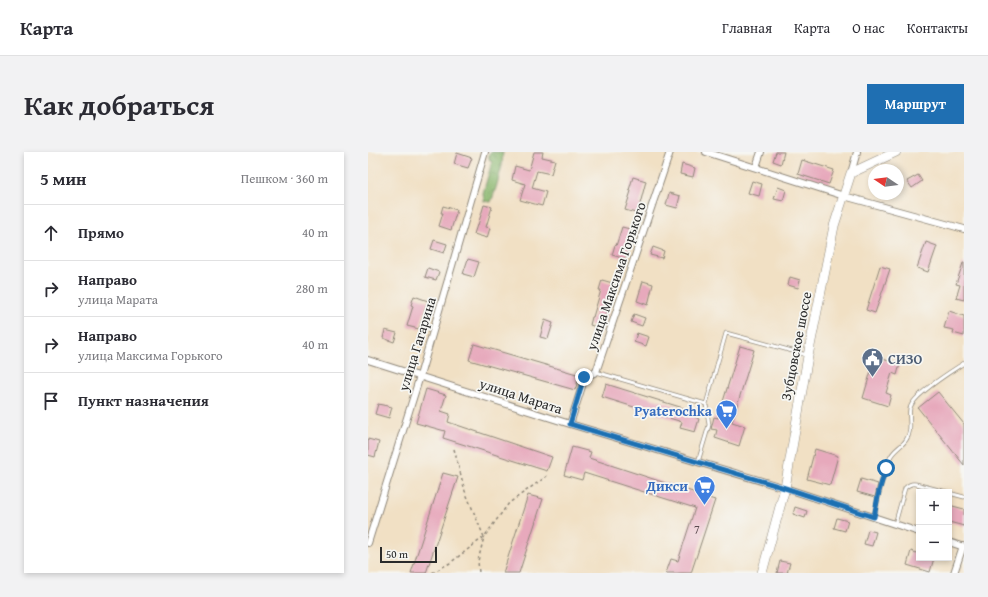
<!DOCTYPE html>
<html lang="ru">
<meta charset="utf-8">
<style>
:root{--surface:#fff;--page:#f2f2f3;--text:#2b2b33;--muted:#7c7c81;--line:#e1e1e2;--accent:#1f6fb2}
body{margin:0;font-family:"Gentium Book Plus",serif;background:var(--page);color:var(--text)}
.controls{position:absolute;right:12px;bottom:12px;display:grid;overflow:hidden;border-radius:0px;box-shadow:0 2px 6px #0003}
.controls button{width:36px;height:36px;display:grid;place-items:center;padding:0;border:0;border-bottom:1px solid var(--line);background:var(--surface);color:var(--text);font:20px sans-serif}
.compass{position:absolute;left:500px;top:12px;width:36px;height:36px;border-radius:50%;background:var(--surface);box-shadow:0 2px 6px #0003;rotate:283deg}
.scale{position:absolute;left:12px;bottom:10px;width:57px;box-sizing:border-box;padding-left:4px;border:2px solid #2b2b2b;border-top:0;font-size:11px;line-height:14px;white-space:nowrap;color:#2b2b2b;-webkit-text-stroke:3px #f6f6f2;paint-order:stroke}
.stop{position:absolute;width:12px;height:12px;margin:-9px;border:3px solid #1f6fb2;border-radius:50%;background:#fff}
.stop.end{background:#1f6fb2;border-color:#fff;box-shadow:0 1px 4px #0008}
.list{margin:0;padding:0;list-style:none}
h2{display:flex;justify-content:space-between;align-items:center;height:52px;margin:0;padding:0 16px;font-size:17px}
h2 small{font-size:13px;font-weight:400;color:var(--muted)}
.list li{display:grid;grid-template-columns:26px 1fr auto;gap:12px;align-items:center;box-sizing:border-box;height:56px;padding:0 16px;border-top:1px solid var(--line)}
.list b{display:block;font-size:15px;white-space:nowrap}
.list p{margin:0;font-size:13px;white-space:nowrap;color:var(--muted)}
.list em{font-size:13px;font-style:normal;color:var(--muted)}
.icon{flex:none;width:22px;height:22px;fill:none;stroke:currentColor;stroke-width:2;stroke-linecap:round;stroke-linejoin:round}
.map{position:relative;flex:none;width:596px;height:421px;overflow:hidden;border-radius:0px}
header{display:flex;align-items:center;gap:24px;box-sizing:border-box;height:56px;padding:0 20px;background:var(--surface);border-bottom:1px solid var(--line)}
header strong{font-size:19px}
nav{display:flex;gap:22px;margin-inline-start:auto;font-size:14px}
.intro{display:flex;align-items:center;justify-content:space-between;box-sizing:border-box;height:96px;padding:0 24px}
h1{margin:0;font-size:28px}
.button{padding:10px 18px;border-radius:0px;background:var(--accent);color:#fff;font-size:14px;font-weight:700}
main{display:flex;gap:24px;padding:0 24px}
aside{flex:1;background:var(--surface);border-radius:0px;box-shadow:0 2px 6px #0003}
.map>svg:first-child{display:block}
</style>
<header>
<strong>Карта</strong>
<nav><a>Главная</a><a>Карта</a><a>О нас</a><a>Контакты</a></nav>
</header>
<div class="intro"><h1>Как добраться</h1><a class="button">Маршрут</a></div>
<main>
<aside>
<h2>5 мин<small>Пешком · 360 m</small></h2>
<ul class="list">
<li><svg class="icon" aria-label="ahead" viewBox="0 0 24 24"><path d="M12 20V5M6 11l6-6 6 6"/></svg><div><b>Прямо</b></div><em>40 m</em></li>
<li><svg class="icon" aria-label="right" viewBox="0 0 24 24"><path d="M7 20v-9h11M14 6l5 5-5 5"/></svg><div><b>Направо</b><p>улица Марата</p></div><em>280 m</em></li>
<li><svg class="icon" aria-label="right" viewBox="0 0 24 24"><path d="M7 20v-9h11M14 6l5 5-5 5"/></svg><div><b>Направо</b><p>улица Максима Горького</p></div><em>40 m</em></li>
<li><svg class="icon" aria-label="arrive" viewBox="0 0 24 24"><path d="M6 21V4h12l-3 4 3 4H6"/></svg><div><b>Пункт назначения</b></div></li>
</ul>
</aside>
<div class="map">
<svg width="596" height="421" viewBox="0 0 596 421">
<defs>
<pattern id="forest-crowns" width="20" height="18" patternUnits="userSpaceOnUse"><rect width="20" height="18" fill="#8bb76e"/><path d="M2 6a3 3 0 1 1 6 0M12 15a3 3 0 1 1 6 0" fill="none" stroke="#72955b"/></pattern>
</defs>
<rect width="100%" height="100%" fill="#f6f6f2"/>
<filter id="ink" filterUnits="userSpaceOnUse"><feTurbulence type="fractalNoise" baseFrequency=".025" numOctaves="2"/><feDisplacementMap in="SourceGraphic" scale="8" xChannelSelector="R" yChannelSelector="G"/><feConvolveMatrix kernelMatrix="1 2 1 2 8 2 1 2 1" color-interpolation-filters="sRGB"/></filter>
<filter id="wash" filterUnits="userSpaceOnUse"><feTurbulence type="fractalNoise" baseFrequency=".012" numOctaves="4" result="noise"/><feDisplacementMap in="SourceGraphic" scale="16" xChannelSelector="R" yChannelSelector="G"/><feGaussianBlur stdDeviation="0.9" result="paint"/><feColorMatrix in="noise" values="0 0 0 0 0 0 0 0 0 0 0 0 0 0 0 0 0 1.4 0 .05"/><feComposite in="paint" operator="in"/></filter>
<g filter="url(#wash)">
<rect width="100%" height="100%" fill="#f1e0c4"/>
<path fill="url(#forest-crowns)" stroke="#5b714c" d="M123 0H135C134 4 135 8 134 13 131 25 128 38 123 50L116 49 115 41 124 10 121 7V2Z"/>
<g id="blocks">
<path fill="#e7a9bc" d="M166 0H175L174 5 187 8 183 22 169 19 164 36 178 40 174 54 152 48 157 32 144 28 147 14 161 18Z
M408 0H416L413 12 405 9Z
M89 1 104 6 100 16 86 12Z
M434 8 466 18 461 32 430 22Z
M314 12 327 16 325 25 312 22Z
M550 23 554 29 544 36 539 29Z
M265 25 278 29 272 52 274 53 271 62 257 58 263 39 261 38Z
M384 29 394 32 391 44 380 41Z
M410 35 418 38 415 49 406 47Z
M301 41 312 44 309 56 298 53Z
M116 53 124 55 118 75 122 76 119 86 106 82 109 73H110Z
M75 54 89 58 83 78 71 74 75 61H73Z
M254 75 266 78 258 107 244 103 247 93 248 94Z
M66 88 79 92 76 101 63 97Z
M558 90 569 94 560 120 549 116Z
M285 95 296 99 294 106 282 103Z
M100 107 111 110 106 125 95 122Z
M595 111H596V148L588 146 592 133 588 132Z
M512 114 522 117 507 161 498 158Z
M60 116 71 120 68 128 57 125Z
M422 125 432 128 430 136 420 133Z
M234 128 248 132 234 177 222 173 224 165H225L233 138H231Z
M275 129 285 132 280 153 269 149Z
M46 144 60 149 51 177 39 174 45 154 43 153Z
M581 159 596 164V184L585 181 586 178 576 176Z
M266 162 277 166 274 174 263 170Z
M177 168 185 171 180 187 172 185Z
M17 178 29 181 26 190 15 186Z
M269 181 281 185 278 194 266 190Z
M106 192 212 223 207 238 101 208Z
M372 194 386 198 364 270 377 274 371 294 347 286 349 278 343 277 346 265 350 266Z
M507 205 532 212 529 223 524 221 518 241 523 243 520 254 495 246Z
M238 232 328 260 327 265 331 267 327 280 312 276 314 270 234 245Z
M58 237 78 243 73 259 82 262 80 270 184 305 179 319 75 286 77 279 48 271Z
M570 240 596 272V313L550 256Z
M10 252 24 255 21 266 7 262Z
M0 287 11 290 7 305 0 303Z
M204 295 223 300 221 306 331 342V343L347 348 323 421H298L303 407 310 409 327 356 216 321 214 328 196 323Z
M447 297 470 304 462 333 439 327Z
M75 321 90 325 58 421H43Z
M493 327 510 332 507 345 489 340Z
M160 343 175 347 151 421H135Z
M581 353 596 357V374L581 370Z
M427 355 439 359 437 366 425 362Z
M469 366 480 369 477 379 466 376Z
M500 378 508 380 504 394 496 392Z
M543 399 551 402V406H566L562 420 539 413Z
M412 409 422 411 419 421H409Z"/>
</g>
</g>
<g filter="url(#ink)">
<use href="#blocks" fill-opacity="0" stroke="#8e8678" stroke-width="1"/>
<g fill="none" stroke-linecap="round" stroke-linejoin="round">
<defs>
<path id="lane" d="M228 220 338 252 358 181 439 203
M330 310 341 273 338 252
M581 341 596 345
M506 365C510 346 514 321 523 304 527 297 534 294 538 288 545 279 540 266 542 256 546 242 584 219 596 211
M527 372 537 336C540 333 544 331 548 332L579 340"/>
<path id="street" d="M338 0 476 44 596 77
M388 15 393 0
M483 21 489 0
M0 208 202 272 417 336 551 380
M202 272 217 225 228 220 302 0
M581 390 596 395
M0 391 52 224 117 0
M586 421 595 394"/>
<path id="primary" d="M394 421 417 336 440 204 466 74 483 21 528 0"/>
</defs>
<use href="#lane" stroke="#8e8678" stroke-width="4.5"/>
<use href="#street" stroke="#8e8678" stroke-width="8"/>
<use href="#primary" stroke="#8e8678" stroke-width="10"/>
<path stroke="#8e8678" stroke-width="1.5" stroke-dasharray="3 3" stroke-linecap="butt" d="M86 297 97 339 116 385 110 409 111 421
M64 421 82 411 116 385 141 351 179 324"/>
<use href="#lane" stroke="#fff" stroke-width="3"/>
<use href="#street" stroke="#fff" stroke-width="6"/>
<use href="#primary" stroke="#fff" stroke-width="9"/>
</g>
</g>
<g fill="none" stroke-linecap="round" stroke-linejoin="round" filter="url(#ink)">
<path stroke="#1f6fb2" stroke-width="5" d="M216 225 202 272 417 336 506 365 511 339 518 316"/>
</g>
<defs>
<symbol id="civic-pin" viewBox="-11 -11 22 30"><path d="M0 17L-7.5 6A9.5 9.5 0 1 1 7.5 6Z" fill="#5c6f8a" stroke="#f6f6f2"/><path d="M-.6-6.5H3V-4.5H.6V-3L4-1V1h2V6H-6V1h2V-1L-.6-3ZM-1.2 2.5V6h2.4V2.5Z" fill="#fff"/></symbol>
<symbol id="supermarket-pin" viewBox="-11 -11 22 30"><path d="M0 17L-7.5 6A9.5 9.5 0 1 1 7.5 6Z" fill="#3f7fe0" stroke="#f6f6f2"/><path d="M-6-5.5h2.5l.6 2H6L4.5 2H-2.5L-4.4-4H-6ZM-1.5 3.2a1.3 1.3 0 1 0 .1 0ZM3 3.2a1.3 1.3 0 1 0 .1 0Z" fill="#fff"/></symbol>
</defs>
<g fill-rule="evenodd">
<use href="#civic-pin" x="492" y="194" width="25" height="34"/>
<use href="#supermarket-pin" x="346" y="246" width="25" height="34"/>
<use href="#supermarket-pin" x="324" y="322" width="25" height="34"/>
</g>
<g text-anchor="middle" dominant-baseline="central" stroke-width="3.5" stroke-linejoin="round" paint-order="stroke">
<g font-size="12" fill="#5a4a4f">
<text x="329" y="377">7</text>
</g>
<g font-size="14" fill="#2b2b2b" stroke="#f6f6f2">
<text transform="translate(248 124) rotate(-71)">улица Максима Горького</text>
<text transform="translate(49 192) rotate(-73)">улица Гагарина</text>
<text transform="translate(428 194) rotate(-79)">Зубцовское шоссе</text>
<text transform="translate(153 244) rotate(18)">улица Марата</text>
</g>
<g font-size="14" font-weight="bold" fill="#4e5e75" stroke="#f6f6f2" text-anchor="start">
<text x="520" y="207">СИЗО</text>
</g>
<g font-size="14" font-weight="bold" fill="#366cbe" stroke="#f6f6f2" text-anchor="end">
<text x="344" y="259">Pyaterochka</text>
<text x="320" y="334">Дикси</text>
</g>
</g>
</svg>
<div class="controls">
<button>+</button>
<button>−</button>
</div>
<svg class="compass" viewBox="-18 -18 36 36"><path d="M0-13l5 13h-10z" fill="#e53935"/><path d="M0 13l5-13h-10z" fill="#7c7c81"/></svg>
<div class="scale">50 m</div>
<div class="stop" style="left:518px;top:316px"></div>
<div class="stop end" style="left:216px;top:225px"></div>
</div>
</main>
